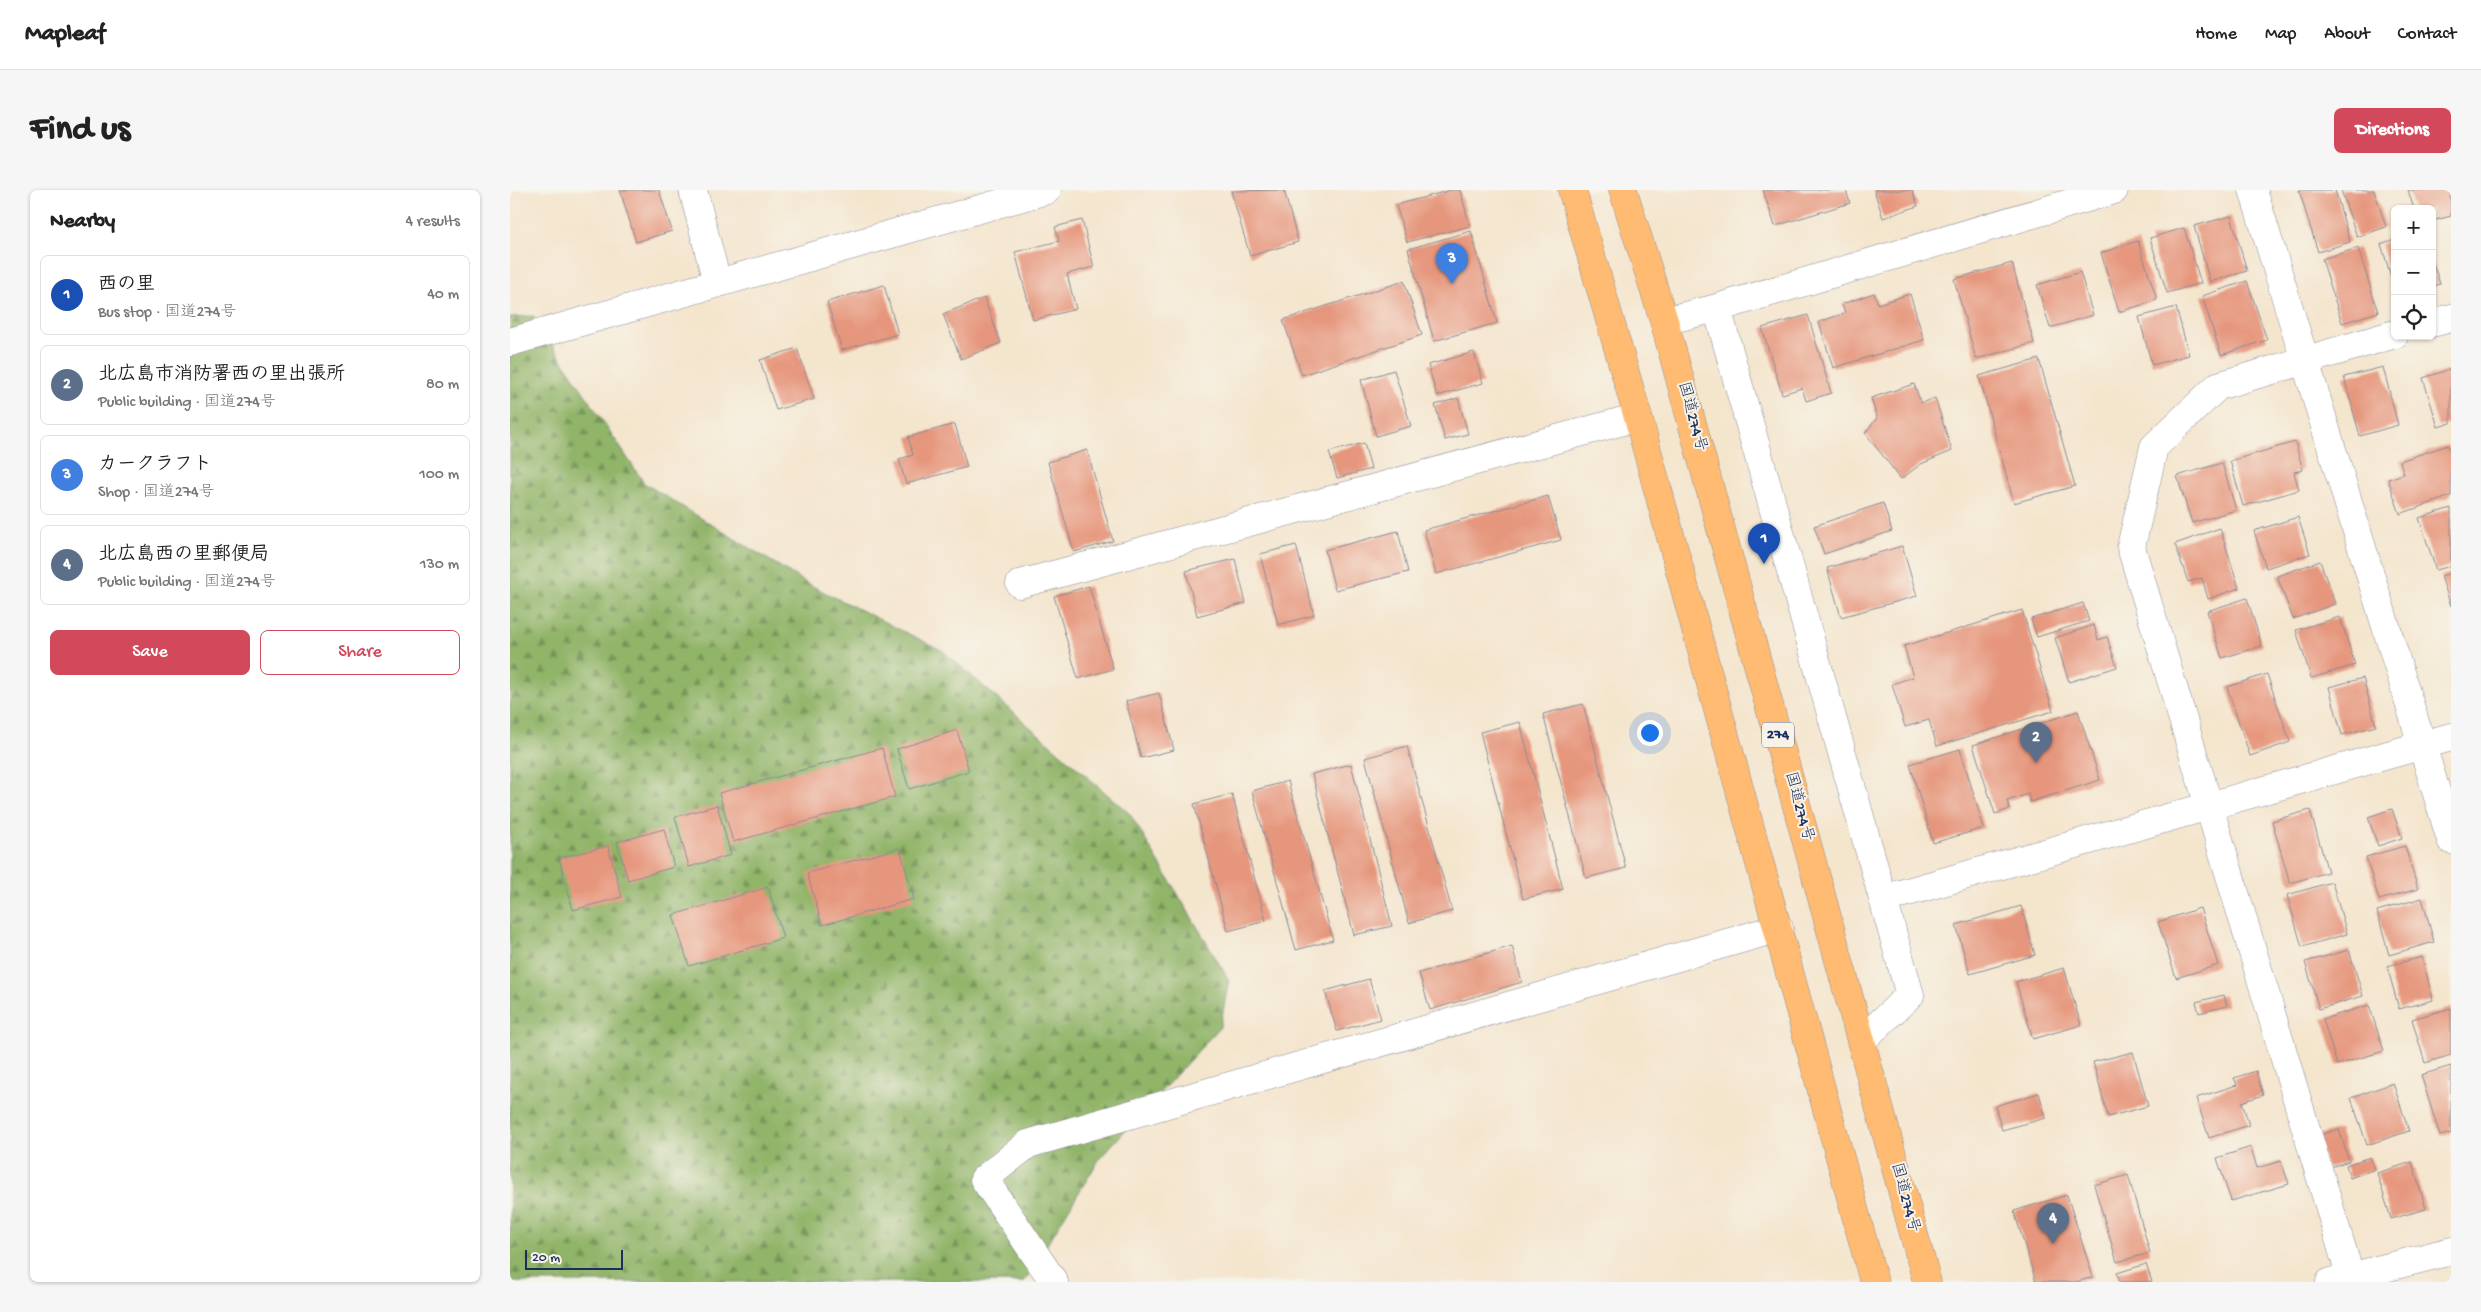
<!DOCTYPE html>
<meta charset="utf-8">
<style>
:root{--surface:#fff;--page:#f6f6f6;--text:#222;--muted:#767676;--line:#e0e0e0;--accent:#d1495b}
body{margin:0;font-family:"Gochi Hand","Klee One",sans-serif;background:var(--page);color:var(--text)}
.controls{position:absolute;right:15px;top:15px;display:grid;overflow:hidden;border-radius:8px;box-shadow:0 1px 4px #0004}
.controls button{width:45px;height:45px;display:grid;place-items:center;padding:0;border:0;border-bottom:1px solid var(--line);background:var(--surface);color:var(--text);font:25px sans-serif}
.scale{position:absolute;left:15px;bottom:12px;width:98px;box-sizing:border-box;padding-left:5px;border:2px solid #1b2f5e;border-top:0;font-size:14px;line-height:18px;white-space:nowrap;color:#1b2f5e;-webkit-text-stroke:4px #f7f3e8;paint-order:stroke}
.you{position:absolute;left:1139px;top:542px;width:18px;height:18px;margin:-12px;border:4px solid #fff;border-radius:50%;background:#1a73e8;box-shadow:0 0 0 8px #1a73e833}
.badge{display:grid;place-items:center;width:32px;height:32px;border-radius:50%;background:var(--accent);color:#fff;font-size:16px;font-weight:700}
.pin{position:absolute;translate:-50% -41px;filter:drop-shadow(0 1px 2px #0008)}
.pin::after{content:'';position:absolute;top:26px;width:18px;height:15px;background:inherit;clip-path:polygon(0 0,100% 0,50% 100%)}
.list{margin:0;padding:0;list-style:none}
h2{display:flex;justify-content:space-between;align-items:center;height:65px;margin:0;padding:0 20px;font-size:21px}
h2 small{font-size:16px;font-weight:400;color:var(--muted)}
.list li{display:grid;grid-template-columns:32px 1fr auto;gap:15px;align-items:center;box-sizing:border-box;height:80px;margin:0 10px 10px;padding:0 10px;border:1px solid var(--line);border-radius:8px}
.list b{display:block;font-size:19px;white-space:nowrap}
.list p{margin:0;font-size:16px;white-space:nowrap;color:var(--muted)}
.list em{font-size:16px;font-style:normal;color:var(--muted)}
.actions{display:flex;gap:10px;padding:15px 20px}
.actions a{flex:1;padding:11px 0;border:1px solid var(--accent);border-radius:8px;text-align:center;font-size:18px;color:var(--accent)}
.actions .main{background:var(--accent);color:#fff}
.icon{flex:none;width:28px;height:28px;fill:none;stroke:currentColor;stroke-width:2;stroke-linecap:round;stroke-linejoin:round}
.map{position:relative;flex:none;width:1941px;height:1092px;overflow:hidden;border-radius:8px}
header{display:flex;align-items:center;gap:30px;box-sizing:border-box;height:70px;padding:0 25px;background:var(--surface);border-bottom:1px solid var(--line)}
header strong{font-size:24px}
nav{display:flex;gap:28px;margin-inline-start:auto;font-size:18px}
.intro{display:flex;align-items:center;justify-content:space-between;box-sizing:border-box;height:120px;padding:0 30px}
h1{margin:0;font-size:35px}
.button{padding:12px 22px;border-radius:8px;background:var(--accent);color:#fff;font-size:18px;font-weight:700}
main{display:flex;gap:30px;padding:0 30px}
aside{flex:1;background:var(--surface);border-radius:8px;box-shadow:0 1px 4px #0004}
.map>svg:first-child{display:block}
</style>
<header>
<strong>Mapleaf</strong>
<nav><a>Home</a><a>Map</a><a>About</a><a>Contact</a></nav>
</header>
<div class="intro"><h1>Find us</h1><a class="button">Directions</a></div>
<main>
<aside>
<h2>Nearby<small>4 results</small></h2>
<ul class="list">
<li><span class="badge" style="background:#1a4fb4">1</span><div><b>西の里</b><p>Bus stop · 国道274号</p></div><em>40 m</em></li>
<li><span class="badge" style="background:#5c6f8a">2</span><div><b>北広島市消防署西の里出張所</b><p>Public building · 国道274号</p></div><em>80 m</em></li>
<li><span class="badge" style="background:#3f7fe0">3</span><div><b>カークラフト</b><p>Shop · 国道274号</p></div><em>100 m</em></li>
<li><span class="badge" style="background:#5c6f8a">4</span><div><b>北広島西の里郵便局</b><p>Public building · 国道274号</p></div><em>130 m</em></li>
</ul>
<div class="actions"><a class="main">Save</a><a>Share</a></div>
</aside>
<div class="map">
<svg width="1941" height="1092" viewBox="0 0 1941 1092">
<defs>
<pattern id="forest-firs" width="22" height="20" patternUnits="userSpaceOnUse" patternTransform="scale(1.25)"><rect width="22" height="20" fill="#90b468"/><path d="M5 1l3.5 6h-7zM16 11l3.5 6h-7z" fill="#759359"/></pattern>
</defs>
<rect width="100%" height="100%" fill="#f7f3e8"/>
<filter id="ink" filterUnits="userSpaceOnUse"><feTurbulence type="fractalNoise" baseFrequency=".02" numOctaves="2"/><feDisplacementMap in="SourceGraphic" scale="10" xChannelSelector="R" yChannelSelector="G"/><feConvolveMatrix kernelMatrix="1 2 1 2 8 2 1 2 1" color-interpolation-filters="sRGB"/></filter>
<filter id="wash" filterUnits="userSpaceOnUse"><feTurbulence type="fractalNoise" baseFrequency=".0096" numOctaves="4" result="noise"/><feDisplacementMap in="SourceGraphic" scale="20" xChannelSelector="R" yChannelSelector="G"/><feGaussianBlur stdDeviation="1.12" result="paint"/><feColorMatrix in="noise" values="0 0 0 0 0 0 0 0 0 0 0 0 0 0 0 0 0 1.4 0 .05"/><feComposite in="paint" operator="in"/></filter>
<g filter="url(#wash)">
<rect width="100%" height="100%" fill="#f4e5cd"/>
<path fill="url(#forest-firs)" stroke="#567263" d="M23 126 134 293 298 394 433 461 620 624 719 790 710 837 590 968 514 1092H0V127Z"/>
<g id="blocks">
<path fill="#e6967d" d="M110 0H149L162 41 126 52Z
M774 0 788 52 740 66 721 1Z
M941 0H950L960 36 897 52 886 15Z
M1253 0H1336L1340 13 1265 36Z
M1364 0H1402L1408 16 1373 28Z
M1789 0H1825L1840 52 1808 62Z
M1831 0H1864L1876 37 1847 47Z
M1898 0H1940L1941 26 1922 31V19H1904Z
M1721 26 1737 81 1700 92 1684 36Z
M572 30 584 77 557 84 566 119 523 130 505 62 549 51 545 37Z
M1674 38 1691 93 1657 103 1640 48Z
M961 41 987 133 924 151 898 59Z
M1885 49V96H1884L1871 54Z
M1628 51 1647 110 1609 122 1591 63Z
M1848 58 1868 122 1832 133 1812 69Z
M1922 70 1930 94 1922 97Z
M1502 73 1524 153 1466 169 1444 89Z
M1570 82 1583 125 1540 138 1527 95Z
M894 91 912 145 792 185 773 130Z
M1737 91 1757 150 1711 165 1692 106Z
M374 95 388 144 332 160 317 112Z
M1364 103 1368 114 1400 104 1414 150 1323 178 1309 132 1335 123 1332 114Z
M474 108 491 153 451 169 433 124Z
M1666 117 1679 165 1642 175 1629 127Z
M1298 125 1321 203 1296 211 1292 198 1272 204 1252 138Z
M287 158 304 209 266 220 250 170Z
M964 162 973 193 927 206 918 175Z
M1529 169 1565 296 1504 313 1469 186Z
M1873 177 1888 235 1850 246 1834 187Z
M1941 179V233L1928 237 1913 188Z
M884 180 901 236 866 246 851 190Z
M1404 194 1411 213 1425 208 1442 261 1411 274 1391 289 1355 243 1367 228 1361 208Z
M948 208 958 244 935 250 925 215Z
M445 234 457 277 396 294 389 269 403 265 398 247Z
M1785 252 1793 280 1784 282 1789 300 1733 316 1720 271Z
M854 253 861 279 827 288 819 262Z
M1938 255 1941 264V306L1890 324 1878 289 1894 284 1890 271Z
M577 260 603 351 564 362 538 272Z
M1712 273 1726 320 1682 333 1667 286Z
M1038 306 1051 350 926 384 914 340Z
M1373 313 1382 341 1314 364 1304 336Z
M1941 318V376L1926 380 1909 328Z
M1788 327 1800 364 1756 378 1744 341Z
M1710 338 1729 398 1698 409 1692 388 1678 392 1665 354Z
M888 341 898 382 825 400 815 360Z
M786 355 804 425 768 435 750 364Z
M1392 356 1407 406 1331 427 1317 378Z
M725 369 736 413 687 426 676 381Z
M1810 371 1825 414 1783 429 1767 386Z
M1941 383V416L1931 386Z
M579 396 603 479 568 489 544 406Z
M1737 408 1752 456 1712 468 1697 421Z
M1573 413 1579 431 1527 447 1521 429Z
M1512 420 1543 521 1427 556 1419 530 1395 537 1382 494 1403 487 1394 456Z
M1830 427 1845 475 1801 488 1786 440Z
M1584 435 1588 450 1597 447 1607 477 1559 492 1545 448Z
M1757 484 1780 552 1740 566 1717 497Z
M1853 488 1866 536 1832 545 1819 497Z
M649 503 664 560 631 568 616 511Z
M1073 514 1116 678 1076 688 1033 524Z
M1568 521 1590 590 1520 612 1518 604 1497 611 1500 619 1485 624 1463 555Z
M1010 532 1053 699 1013 709 970 542Z
M447 540 459 581 399 599 387 559Z
M897 556 942 721 899 733 855 568Z
M372 558 385 607 223 652 209 603Z
M1450 559 1474 638 1423 653 1400 574Z
M841 574 882 736 844 745 802 584Z
M778 591 823 750 786 760 742 601Z
M722 604 756 731 718 741 684 614Z
M207 615 221 665 179 677 165 627Z
M1882 619 1892 648 1868 656 1858 627Z
M1800 620 1818 682 1780 693 1762 631Z
M154 639 164 677 118 690 107 652Z
M98 656 112 707 63 720 49 668Z
M1895 656 1908 699 1869 710 1856 667Z
M390 658 404 709 312 735 297 683Z
M1822 692 1837 744 1792 757 1777 705Z
M258 697 273 748 179 776 163 725Z
M1912 708 1924 752 1879 765 1867 721Z
M1511 716 1525 765 1460 784 1446 735Z
M1690 718 1708 775 1666 788 1648 732Z
M1002 756 1012 792 920 820 909 783Z
M1839 760 1853 806 1809 819 1795 772Z
M1912 767 1923 810 1889 819 1877 776Z
M1554 778 1571 835 1523 849 1506 792Z
M859 789 871 829 827 841 815 801Z
M1714 805 1717 816 1689 823 1686 812Z
M1859 815 1874 861 1827 875 1813 829Z
M1941 818V865L1915 873 1902 829Z
M1623 862 1638 916 1598 927 1583 872Z
M1941 876V943L1930 946 1911 885Z
M1746 881 1753 905 1732 912 1739 935 1699 948 1686 908 1727 895 1724 888Z
M1883 893 1899 941 1857 955 1841 908Z
M1529 903 1536 928 1492 940 1485 916Z
M1829 939 1839 971 1817 978 1807 946Z
M1741 957 1747 978 1771 971 1779 994 1721 1011 1707 968Z
M1860 967 1865 979 1840 988 1836 975Z
M1902 972 1916 1019 1881 1029 1867 983Z
M1618 985 1640 1063 1607 1072 1584 995Z
M1557 1005 1583 1087 1566 1092H1526L1504 1021Z
M1636 1074 1642 1092H1610L1607 1083Z"/>
</g>
</g>
<g filter="url(#ink)">
<use href="#blocks" fill-opacity="0" stroke="#888a96" stroke-width="1"/>
<g fill="none" stroke-linecap="round" stroke-linejoin="round">
<defs>
<path id="minor" d="M183 0 207 92
M1743 0 1941 650
M1207 118 1400 805 1352 850
M1154 131 1207 118 1604 0
M1922 133 1941 128
M0 152 537 0
M510 394 1128 227
M1373 709 1941 547
M544 1092 474 989 518 954 1269 738
M1820 1092 1941 1061
M1842 1092 1621 357 1644 257 1708 196 1885 144"/>
<path id="highway" d="M1062 0 1128 227 1364 1092
M1113 0 1154 131 1417 1092"/>
</defs>
<use href="#minor" stroke="#888a96" stroke-width="29"/>
<use href="#highway" stroke="#888a96" stroke-width="29"/>
<use href="#minor" stroke="#fff" stroke-width="28"/>
<use href="#highway" stroke="#ffbb71" stroke-width="28"/>
</g>
</g>
<g text-anchor="middle" dominant-baseline="central" stroke-width="4" stroke-linejoin="round" paint-order="stroke">
<rect fill="#f7f3e8" stroke="#5d6a87" stroke-width="1" x="1252" y="532.5" width="32" height="25" rx="4"/>
<g font-size="15" font-weight="bold" fill="#1b2f5e">
<text x="1268" y="545">274</text>
</g>
<g font-size="16" fill="#1b2f5e" stroke="#f7f3e8">
<text transform="translate(1181 227) rotate(75)">国道274号</text>
<text transform="translate(1288 617) rotate(75)">国道274号</text>
<text transform="translate(1394 1008) rotate(75)">国道274号</text>
</g>
</g>
</svg>
<div class="controls">
<button>+</button>
<button>−</button>
<button><svg class="icon" aria-label="locate" viewBox="0 0 24 24"><circle cx="12" cy="12" r="6"/><path d="M12 2v4M12 18v4M2 12h4M18 12h4"/></svg></button>
</div>
<div class="scale">20 m</div>
<div class="you"></div>
<div class="pin badge" style="left:1254px;top:374px;background:#1a4fb4">1</div>
<div class="pin badge" style="left:1526px;top:573px;background:#5c6f8a">2</div>
<div class="pin badge" style="left:942px;top:94px;background:#3f7fe0">3</div>
<div class="pin badge" style="left:1543px;top:1054px;background:#5c6f8a">4</div>
</div>
</main>
